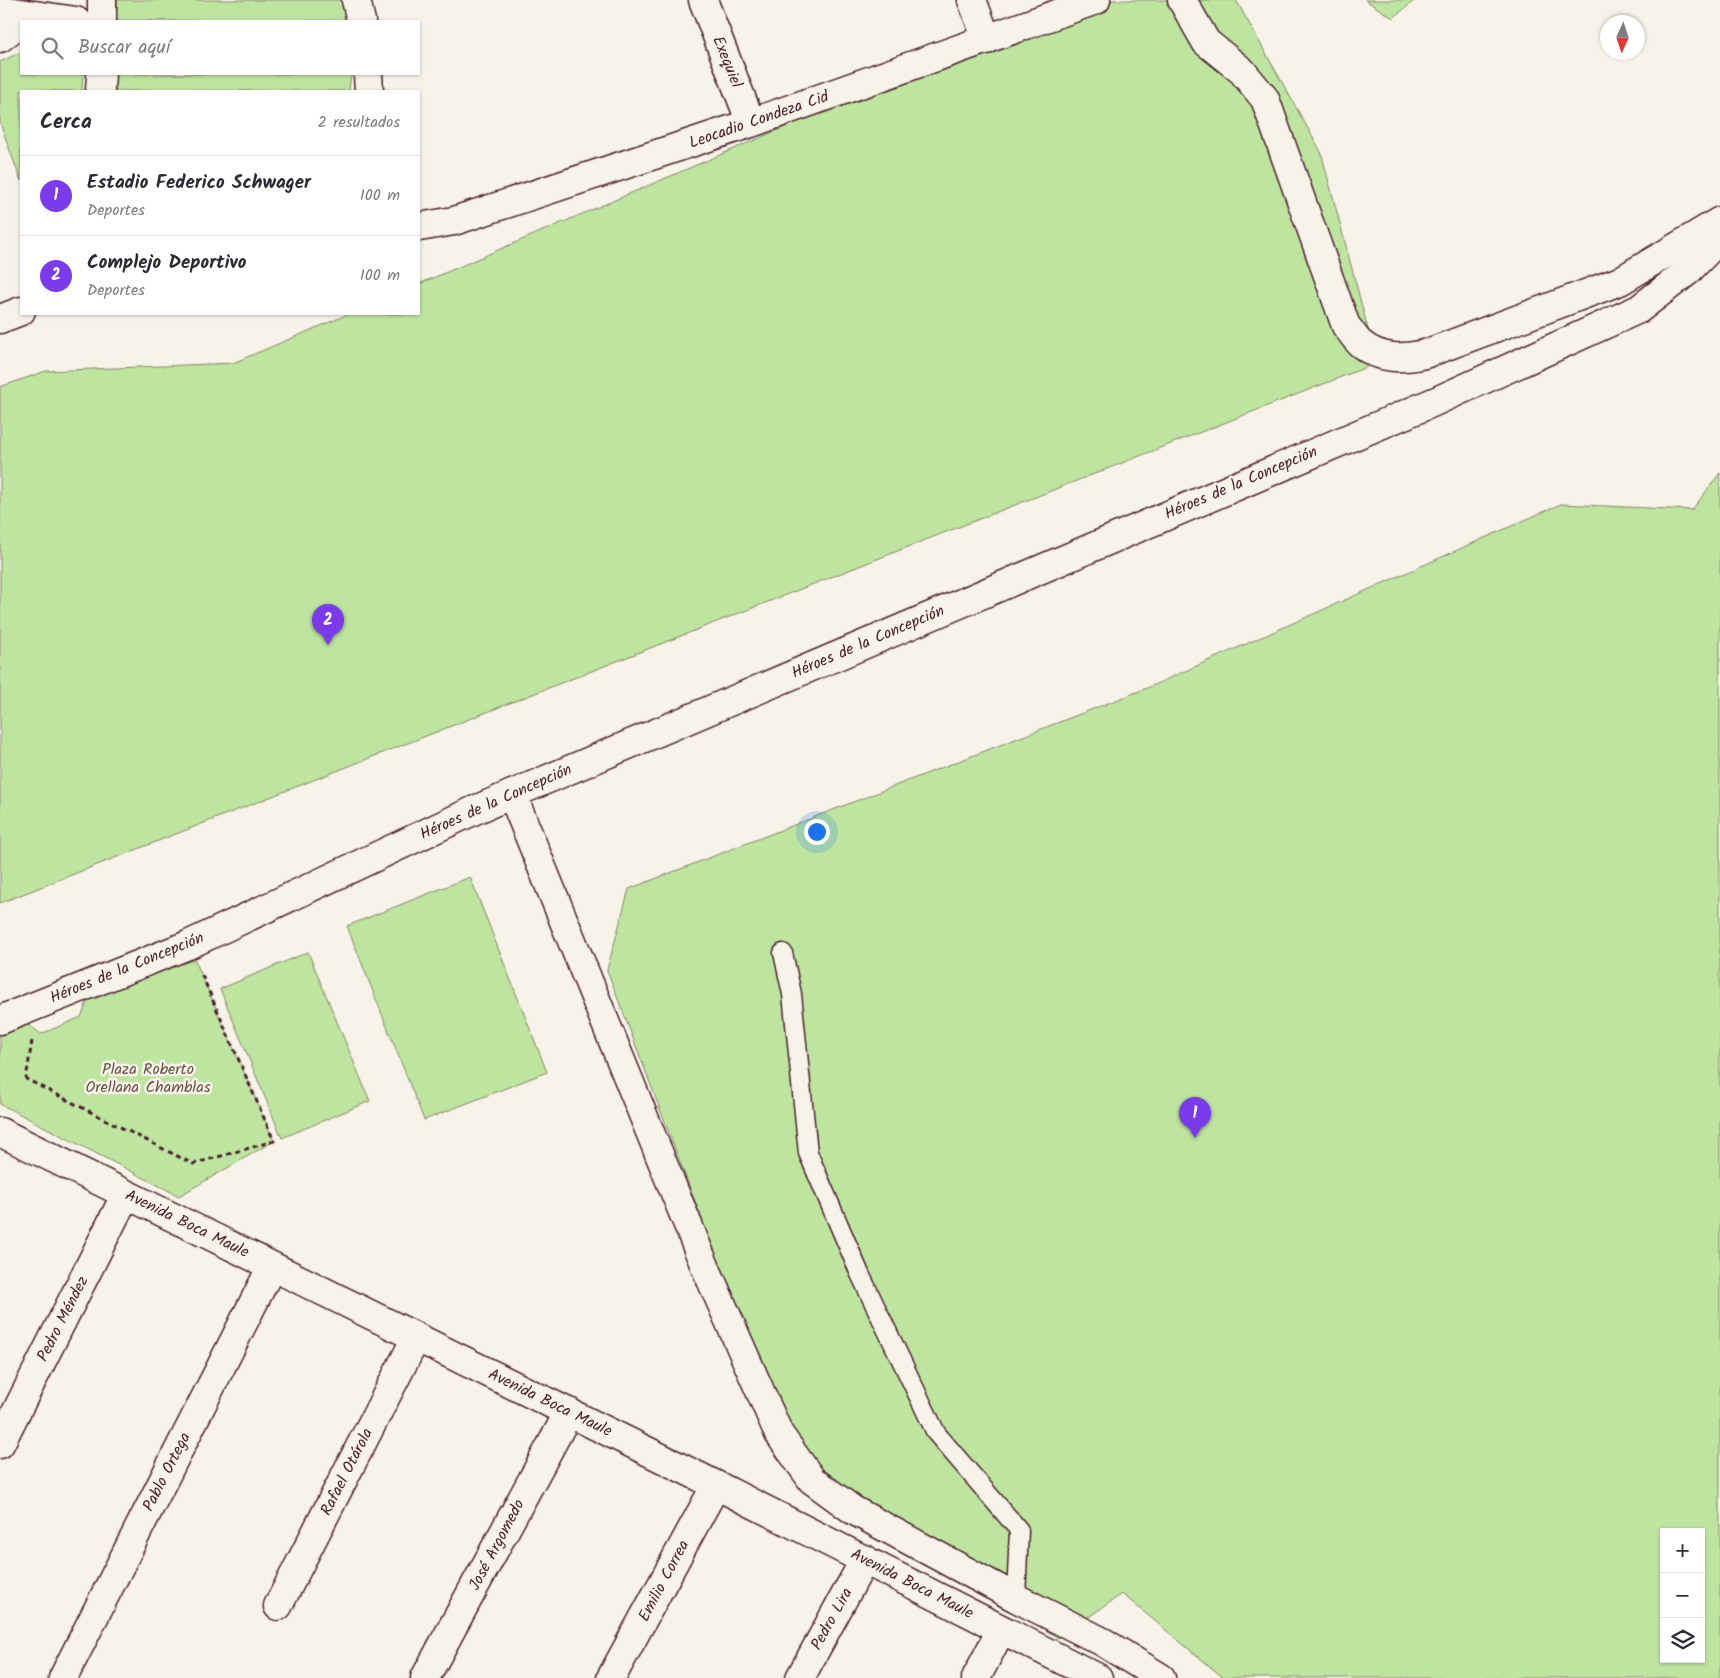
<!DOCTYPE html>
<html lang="es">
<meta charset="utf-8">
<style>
:root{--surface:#fff;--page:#f7f7f7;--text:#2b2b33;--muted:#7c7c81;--line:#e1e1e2;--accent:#7c3aed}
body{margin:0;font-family:Kalam,sans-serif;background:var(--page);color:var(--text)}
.controls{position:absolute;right:15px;bottom:15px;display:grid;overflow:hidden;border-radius:0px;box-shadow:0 1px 4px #0004}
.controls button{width:45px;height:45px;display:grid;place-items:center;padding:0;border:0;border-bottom:1px solid var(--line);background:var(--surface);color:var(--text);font:25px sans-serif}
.compass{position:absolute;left:1600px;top:15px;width:45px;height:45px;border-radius:50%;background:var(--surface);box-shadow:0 1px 4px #0004;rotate:183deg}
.you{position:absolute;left:816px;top:831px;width:18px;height:18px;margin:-12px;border:4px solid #fff;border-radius:50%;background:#1a73e8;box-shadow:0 0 0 8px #1a73e833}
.badge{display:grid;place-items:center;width:32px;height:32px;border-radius:50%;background:var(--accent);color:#fff;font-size:16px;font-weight:700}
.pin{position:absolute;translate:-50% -41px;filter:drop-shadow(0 1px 2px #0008)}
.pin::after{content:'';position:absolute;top:26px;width:18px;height:15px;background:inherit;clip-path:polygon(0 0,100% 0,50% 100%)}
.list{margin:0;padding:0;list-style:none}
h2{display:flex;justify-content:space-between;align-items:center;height:65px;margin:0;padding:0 20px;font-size:21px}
h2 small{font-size:16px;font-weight:400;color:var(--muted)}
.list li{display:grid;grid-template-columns:32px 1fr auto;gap:15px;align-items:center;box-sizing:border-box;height:80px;padding:0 20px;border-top:1px solid var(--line)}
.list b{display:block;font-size:19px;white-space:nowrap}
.list p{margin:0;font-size:16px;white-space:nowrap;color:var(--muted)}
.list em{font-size:16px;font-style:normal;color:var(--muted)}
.icon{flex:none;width:28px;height:28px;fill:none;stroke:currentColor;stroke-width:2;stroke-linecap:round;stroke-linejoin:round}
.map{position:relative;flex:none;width:1720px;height:1678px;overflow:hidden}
.search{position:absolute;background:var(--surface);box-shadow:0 1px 4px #0004;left:20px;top:20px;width:400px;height:55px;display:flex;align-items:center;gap:12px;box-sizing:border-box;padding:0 18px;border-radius:0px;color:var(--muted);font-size:19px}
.panel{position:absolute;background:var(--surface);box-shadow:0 1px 4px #0004;left:20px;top:90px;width:400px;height:225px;border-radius:0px}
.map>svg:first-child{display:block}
</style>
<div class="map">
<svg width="1720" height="1678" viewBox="0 0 1720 1678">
<rect width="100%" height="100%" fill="#f7f3e8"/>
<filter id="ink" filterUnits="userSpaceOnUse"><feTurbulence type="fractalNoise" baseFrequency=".02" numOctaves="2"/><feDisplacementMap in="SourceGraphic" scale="10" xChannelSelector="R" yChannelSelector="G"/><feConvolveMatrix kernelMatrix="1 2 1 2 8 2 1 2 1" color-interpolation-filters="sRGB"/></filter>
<g filter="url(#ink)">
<path fill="#bee5a0" stroke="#848266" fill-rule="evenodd" d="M117 0H341L347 21H116Z
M1081 0H1236L1321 152 1377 363 0 903V387L46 371 233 363 349 314H419V284Z
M1365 0H1415L1393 18Z
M21 52V74H83L82 91H21V181L0 123V62Z
M115 74H351L349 91H115Z
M1720 473V1678H1224L1122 1594 1058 1638 797 1469 607 970 629 889 1147 688 1561 504 1692 510ZM1664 1532H1701V1659H1664Z
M470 877 547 1072 424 1120 347 926Z
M308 952 370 1101 282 1138 220 989Z
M192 953 274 1141 179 1196 0 1104V1034L26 1023 41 1034 81 1017 91 993Z"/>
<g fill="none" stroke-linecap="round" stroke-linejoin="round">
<defs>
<path id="service" d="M783 953 792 994 808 1153 860 1274 936 1433 1019 1530 1016 1598"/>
<path id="minor" d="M356 0 361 21
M703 0 751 123
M972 0 987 40
M1182 0 1206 42 1242 71 1265 99 1346 326C1351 331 1355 339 1361 344 1381 360 1402 359 1425 354L1620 281 1720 221
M0 10 76 21
M102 21V0
M0 38 21 22
M368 74 369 91
M100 91 101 74
M419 227 454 221 751 123 1096 0
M0 319 21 311
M512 794 704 1264 779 1434 812 1480 853 1510 1016 1598 1103 1642 1161 1678
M0 1132 716 1485 1098 1678
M0 1444 126 1194
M278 1606 416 1338
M63 1678 272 1266
M425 1678 569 1412
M611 1678 716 1485
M800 1678 865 1559
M976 1678 1001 1630"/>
<path id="tertiary" d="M0 1020 188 945 475 810 1434 402 1639 309 1688 271 1720 238"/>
</defs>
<use href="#service" stroke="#4a1f2b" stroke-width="21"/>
<use href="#minor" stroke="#4a1f2b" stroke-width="31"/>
<use href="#tertiary" stroke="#4a1f2b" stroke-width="31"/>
<path stroke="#4a1f2b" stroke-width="3" stroke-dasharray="5 4" stroke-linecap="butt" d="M32 1041 26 1079 193 1164 274 1141 201 973"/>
<use href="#service" stroke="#f7f3e8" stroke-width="18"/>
<use href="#minor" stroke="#f7f3e8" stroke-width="28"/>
<use href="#tertiary" stroke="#f7f3e8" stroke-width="28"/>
</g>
</g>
<g text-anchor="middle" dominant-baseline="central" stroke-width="5" stroke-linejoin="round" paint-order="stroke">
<g font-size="16" fill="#4a1f2b" stroke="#f7f3e8">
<text transform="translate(727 62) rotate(68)">Exequiel</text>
<text transform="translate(759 120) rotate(-19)">Leocadio Condeza Cid</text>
<text transform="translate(1241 483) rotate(-23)">Héroes de la Concepción</text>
<text transform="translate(868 642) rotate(-23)">Héroes de la Concepción</text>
<text transform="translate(496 802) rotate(-24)">Héroes de la Concepción</text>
<text transform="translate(127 968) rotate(-22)">Héroes de la Concepción</text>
<text transform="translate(187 1224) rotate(26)">Avenida Boca Maule</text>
<text transform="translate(63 1319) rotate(-63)">Pedro Méndez</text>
<text transform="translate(550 1403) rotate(26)">Avenida Boca Maule</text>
<text transform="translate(167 1472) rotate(-63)">Pablo Ortega</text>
<text transform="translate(347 1472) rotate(-63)">Rafael Otárola</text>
<text transform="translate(497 1545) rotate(-62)">José Argomedo</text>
<text transform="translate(664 1581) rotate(-62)">Emilio Correa</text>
<text transform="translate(912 1584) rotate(27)">Avenida Boca Maule</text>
<text transform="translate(832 1619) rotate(-61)">Pedro Lira</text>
</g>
<g font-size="16" fill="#675048" stroke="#f7f3e8">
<text x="148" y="1069">Plaza Roberto<tspan x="148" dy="18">Orellana Chamblas</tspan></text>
</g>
</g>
</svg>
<div class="controls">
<button>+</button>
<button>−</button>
<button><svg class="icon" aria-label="layers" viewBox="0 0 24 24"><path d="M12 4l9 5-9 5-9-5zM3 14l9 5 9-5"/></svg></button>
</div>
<svg class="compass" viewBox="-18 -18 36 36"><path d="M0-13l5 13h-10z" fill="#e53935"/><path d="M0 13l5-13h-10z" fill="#7c7c81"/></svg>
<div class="you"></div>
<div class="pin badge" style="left:1195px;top:1138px">1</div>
<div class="pin badge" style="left:328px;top:645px">2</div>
<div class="search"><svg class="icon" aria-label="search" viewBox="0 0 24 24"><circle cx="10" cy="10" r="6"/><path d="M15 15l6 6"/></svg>Buscar aquí</div>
<section class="panel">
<h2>Cerca<small>2 resultados</small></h2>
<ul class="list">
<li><span class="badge">1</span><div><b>Estadio Federico Schwager</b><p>Deportes</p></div><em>100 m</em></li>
<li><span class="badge">2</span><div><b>Complejo Deportivo</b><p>Deportes</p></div><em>100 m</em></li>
</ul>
</section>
</div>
